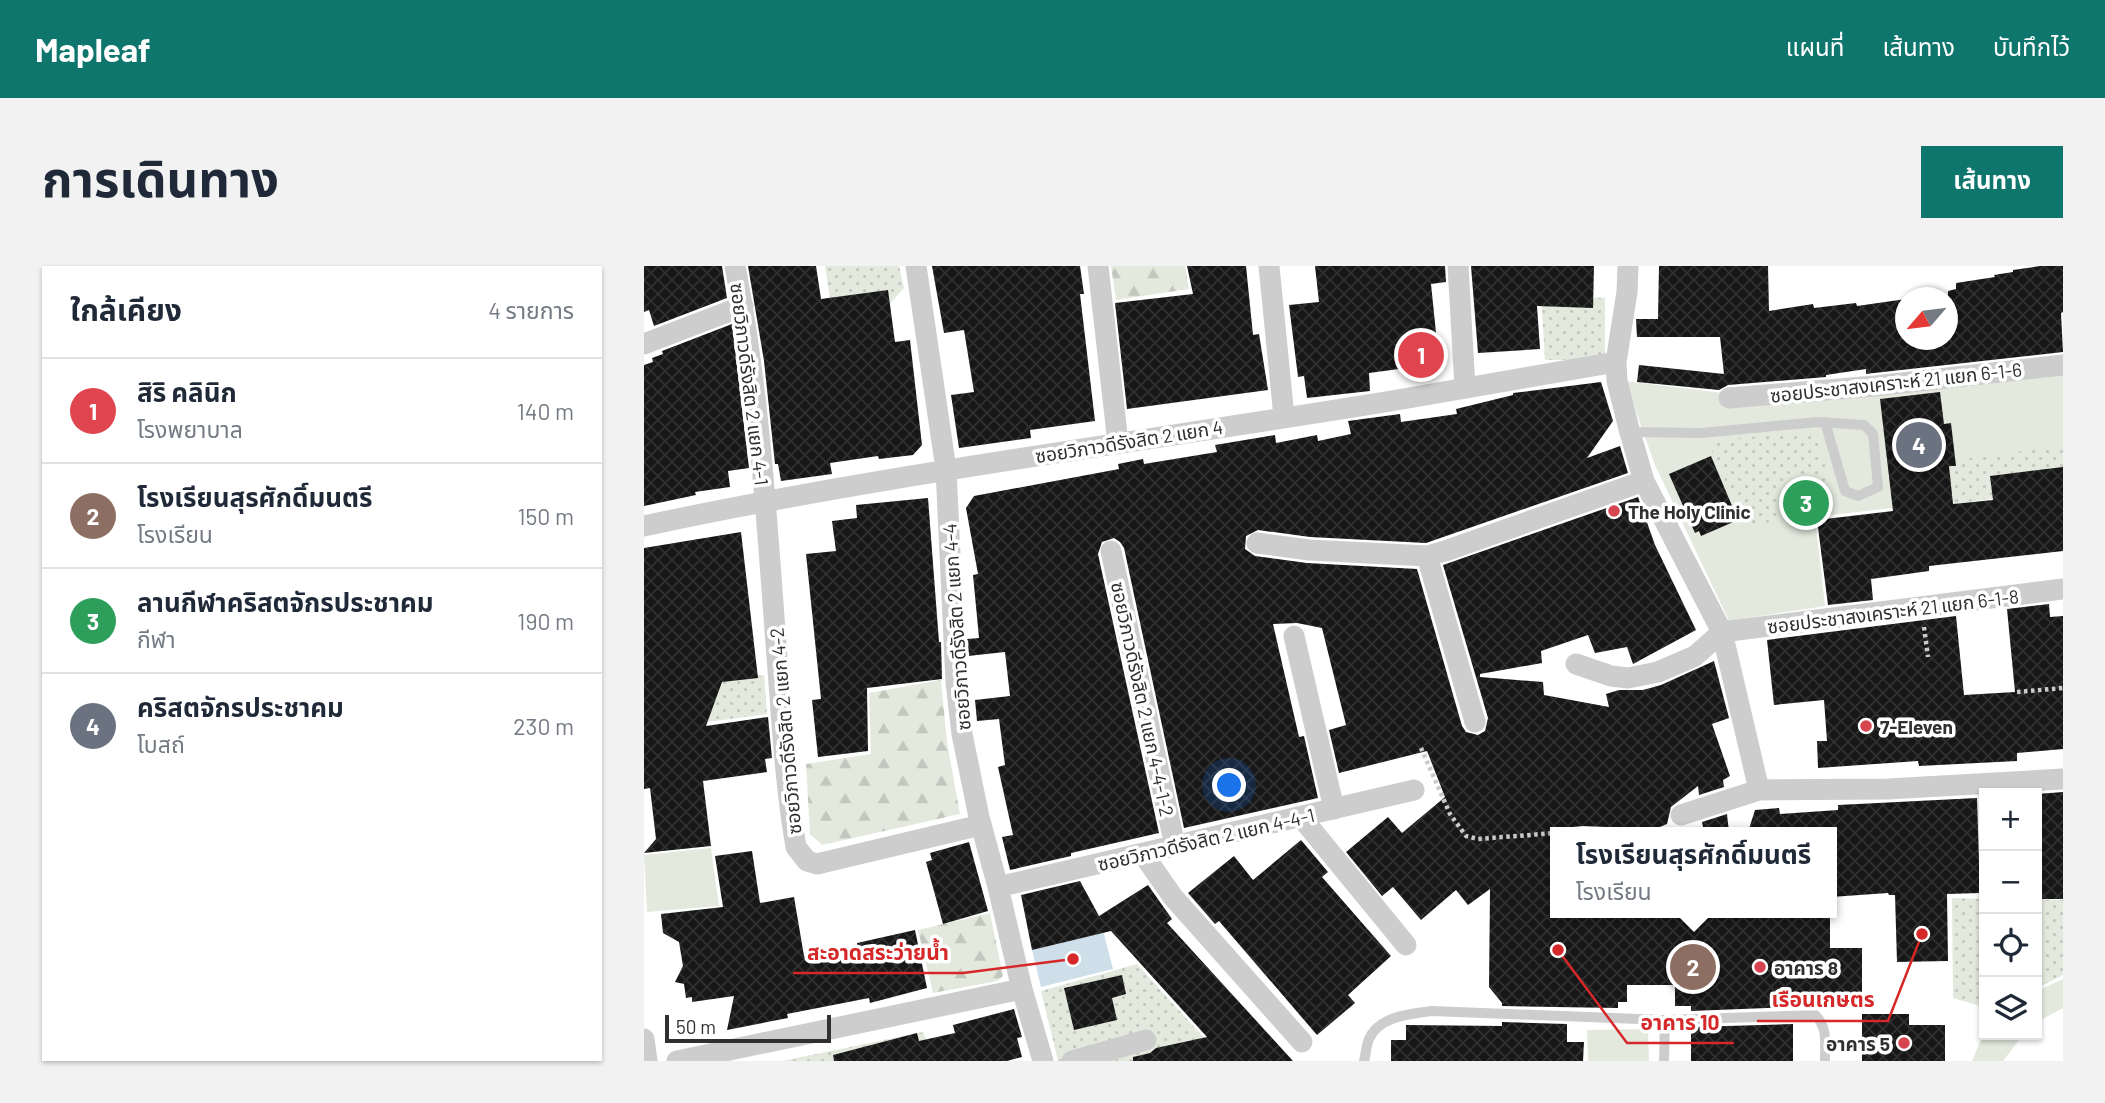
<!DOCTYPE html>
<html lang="th">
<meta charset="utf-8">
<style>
:root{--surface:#fff;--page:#f2f2f3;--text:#1f2937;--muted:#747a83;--line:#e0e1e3;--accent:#0f766e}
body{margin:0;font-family:Barlow,"Noto Sans Thai",sans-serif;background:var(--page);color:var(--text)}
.controls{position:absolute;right:21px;bottom:21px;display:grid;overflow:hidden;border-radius:0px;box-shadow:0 2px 5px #0004}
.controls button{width:63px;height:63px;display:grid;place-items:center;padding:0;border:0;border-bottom:2px solid var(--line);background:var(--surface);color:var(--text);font:35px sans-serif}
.compass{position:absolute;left:1251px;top:21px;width:63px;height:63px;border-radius:50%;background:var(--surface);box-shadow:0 2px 5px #0004;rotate:242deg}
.scale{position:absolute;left:21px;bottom:18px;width:166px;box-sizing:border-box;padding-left:7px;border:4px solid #303030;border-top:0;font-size:19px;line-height:24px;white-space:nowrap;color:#303030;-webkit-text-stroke:5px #fff;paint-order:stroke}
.you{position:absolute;left:586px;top:520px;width:24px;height:24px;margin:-18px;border:5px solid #fff;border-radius:50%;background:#1a73e8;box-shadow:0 0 0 10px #1a73e833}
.badge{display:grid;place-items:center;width:46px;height:46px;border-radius:50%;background:var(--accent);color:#fff;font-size:23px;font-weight:700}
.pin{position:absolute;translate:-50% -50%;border:4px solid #fff;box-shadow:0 2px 7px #0006}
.popup{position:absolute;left:906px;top:561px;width:287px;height:91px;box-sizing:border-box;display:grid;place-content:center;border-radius:0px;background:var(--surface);filter:drop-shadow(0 2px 5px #0005);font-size:23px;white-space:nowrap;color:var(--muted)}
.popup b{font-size:26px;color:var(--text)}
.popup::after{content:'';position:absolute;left:50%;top:100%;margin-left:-14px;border:14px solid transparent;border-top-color:var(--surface)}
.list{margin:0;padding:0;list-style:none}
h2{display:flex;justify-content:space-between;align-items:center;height:91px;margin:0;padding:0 28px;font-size:30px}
h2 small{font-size:23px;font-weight:400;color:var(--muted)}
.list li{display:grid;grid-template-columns:46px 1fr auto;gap:21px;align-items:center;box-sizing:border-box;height:105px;padding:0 28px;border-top:2px solid var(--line)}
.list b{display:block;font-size:26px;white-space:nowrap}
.list p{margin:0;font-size:23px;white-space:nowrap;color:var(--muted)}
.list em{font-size:23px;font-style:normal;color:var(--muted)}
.icon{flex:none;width:38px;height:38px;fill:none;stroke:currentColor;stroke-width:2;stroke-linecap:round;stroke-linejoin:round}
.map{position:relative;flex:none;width:1419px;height:795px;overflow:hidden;border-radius:0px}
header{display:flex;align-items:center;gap:42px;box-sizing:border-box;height:98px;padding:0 35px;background:var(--accent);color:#fff}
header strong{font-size:33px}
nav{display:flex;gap:38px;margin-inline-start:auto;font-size:24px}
.intro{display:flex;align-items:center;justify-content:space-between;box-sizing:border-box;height:168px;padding:0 42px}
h1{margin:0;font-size:49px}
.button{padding:18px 32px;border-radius:0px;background:var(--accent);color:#fff;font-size:24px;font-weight:700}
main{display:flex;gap:42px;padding:0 42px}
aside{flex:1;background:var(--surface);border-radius:0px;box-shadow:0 2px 5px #0004}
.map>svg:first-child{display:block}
</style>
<header>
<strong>Mapleaf</strong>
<nav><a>แผนที่</a><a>เส้นทาง</a><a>บันทึกไว้</a></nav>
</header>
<div class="intro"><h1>การเดินทาง</h1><a class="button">เส้นทาง</a></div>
<main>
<aside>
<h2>ใกล้เคียง<small>4 รายการ</small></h2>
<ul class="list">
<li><span class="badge" style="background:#e0444e">1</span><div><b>สิริ คลินิก</b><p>โรงพยาบาล</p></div><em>140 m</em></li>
<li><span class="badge" style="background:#8d6e63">2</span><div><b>โรงเรียนสุรศักดิ์มนตรี</b><p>โรงเรียน</p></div><em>150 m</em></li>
<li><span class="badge" style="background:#2e9e5b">3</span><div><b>ลานกีฬาคริสตจักรประชาคม</b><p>กีฬา</p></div><em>190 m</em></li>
<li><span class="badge" style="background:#6b7280">4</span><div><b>คริสตจักรประชาคม</b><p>โบสถ์</p></div><em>230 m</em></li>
</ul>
</aside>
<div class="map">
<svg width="1419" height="795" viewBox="0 0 1419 795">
<defs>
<pattern id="forest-firs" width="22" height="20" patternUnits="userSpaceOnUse" patternTransform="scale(1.75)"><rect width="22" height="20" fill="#e3e9dd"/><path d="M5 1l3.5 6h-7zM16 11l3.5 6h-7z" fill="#c3c8be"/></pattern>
<pattern id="garden-dots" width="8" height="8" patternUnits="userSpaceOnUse" patternTransform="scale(1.75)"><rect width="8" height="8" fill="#e3e9dd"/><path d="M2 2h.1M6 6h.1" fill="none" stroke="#c3c8be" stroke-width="1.8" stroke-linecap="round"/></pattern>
<pattern id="building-cross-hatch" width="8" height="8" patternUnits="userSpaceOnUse" patternTransform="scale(1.75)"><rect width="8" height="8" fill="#171717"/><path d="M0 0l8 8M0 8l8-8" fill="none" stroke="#303030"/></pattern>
</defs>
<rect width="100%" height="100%" fill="#fff"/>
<path fill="#e3e9dd" d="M1419 106V222L1171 251 1181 340 1085 355 1011 199 981 115 1079 127Z
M67 582 75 640 3 646 0 589Z
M1419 713V742L1393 756V725Z
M1004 763 1005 795H944L943 764Z
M1341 769H1379L1359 795H1328L1336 776Z"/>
<path fill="url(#forest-firs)" d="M467 0H541L545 23 472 34Z
M297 414 303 476 316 548 178 579 166 568 162 498 227 488 225 427Z
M346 647 359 710 353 715 289 727 274 664Z"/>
<path fill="url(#garden-dots)" d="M181 0H255L260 22 204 84 194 85Z
M897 29 961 32V88L948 94H901Z
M1168 167 1175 173 1184 207 1174 246 1102 261 1063 174Z
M1419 180V223L1302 239 1296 196Z
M120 409 123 448 56 457 54 418Z
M1308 632 1340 633V741L1309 732Z
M1393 633 1419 634V709L1393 722Z
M493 698 581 795H414L397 725Z
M279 766 291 795H138Z"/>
<path fill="#cedfea" d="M456 653 469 703 397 721 388 684 443 670Z"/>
<path fill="url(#building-cross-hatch)" d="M0 0H78L83 32 10 60 5 44 0 46Z
M104 0H172L177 33 244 24 251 76 266 74 278 179 269 189 235 193 234 190 186 197 188 208 137 215 134 198H131L120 95Z
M288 0H436L440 28H436L451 155 386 164 387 172 315 182 307 129 330 126 320 64 300 67Z
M543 0H602L609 69 615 68 624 124 483 143 471 37 549 28Z
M671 0H801L802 16 787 18 795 96 755 100V103L725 107 726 125 663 132 660 110 654 111 645 39 675 36Z
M827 0H950L949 42 893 40 896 83 834 87Z
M1015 0H1124L1125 45 1169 38 1170 42 1212 37 1213 40 1262 33V74H1304V25L1312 23V17L1351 11 1350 9 1369 6V4L1396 0H1419V46L1417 47 1419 86 1230 107 1222 108V103L1182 109V111L1084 119 1075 124 993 116 995 99 1080 108 1076 71H993L992 53H1014Z
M88 58 105 202 84 205 86 221 51 226 52 229 0 240V99L9 96 8 92 19 88 18 85Z
M957 116 969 155 943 192 976 180 984 207 782 277 666 271 614 264 602 270 601 283 611 290 663 297 773 303 818 460 822 466 834 469 841 465 844 452 799 299 994 231 1011 279 1052 364 989 398 983 381 951 387 944 369 897 385 898 397 836 408V411L899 416 900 429 965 441 962 428 975 424H999L1017 419 1070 395 1085 452 1068 458 1086 510 1079 514 1080 521 1055 529 1054 520 1027 541 1023 558 1011 563 939 560 907 563V609H911V647H1186V682H1218V741H1149L1047 745V740H1031V719H983V736H974V742L858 740V737L845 721 846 623 824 639 812 624 777 654 749 621 738 630 702 586 744 551 758 567 801 531 783 485 695 507 685 464 702 459 678 362 653 357 629 358 655 471 660 470 674 532 540 562 480 282 476 276 470 272 458 276 454 288 515 567 427 587V590L366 604 358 571 369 569 354 501 361 499 355 453 333 455 331 434 366 430 361 386 324 390 323 373 335 372 329 309 334 308 322 242 330 230 475 203 474 198 499 193 500 198 573 186 571 179 631 169 632 177 673 169 674 175 707 168 704 155 756 148 757 156 813 148 812 143 869 129V127Z
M1296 126 1300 158 1307 157 1312 200H1305L1309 238 1349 234 1346 210 1419 201V285L1285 300V305L1227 313 1229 334 1184 339 1173 254 1249 245 1236 133Z
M1067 190 1094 254 1057 270 1055 265 1051 267 1025 208Z
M284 232 295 376H297L298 413 223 422 224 485 174 491 168 434 177 433 162 288 192 285 188 255 213 252 212 239Z
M97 266 114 412 78 416 62 460 124 451 128 492 121 493 123 506 59 515 67 580 0 587 12 573 6 522 0 523V282Z
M1405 338 1406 351 1419 350V483L1373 487V495L1275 500 1274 495 1174 502 1173 475H1183L1180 434 1130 439 1123 374 1312 350 1320 429 1371 426 1363 343Z
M1419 526V633H1395L1393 528Z
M1333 532 1336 627 1303 628 1304 695 1253 696 1251 629H1245L1244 627 1187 631V566H1104L1111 544 1135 542 1136 548 1194 544V539Z
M1083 548 1085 566H1060L1058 556Z
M657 574 684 606 678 611 747 690 704 729 711 737 673 769 575 655 571 658 544 627 590 590 609 614Z
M325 576 344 645 299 658 282 596 288 594 286 587Z
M108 585 116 637 150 631 160 690 213 680V677L271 664 283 722 226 737 225 732 143 748 144 752 83 764 90 730 48 736V731L42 732 40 718 31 716 39 700 35 676 19 667 17 648 79 641 71 590Z
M436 615 455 650 504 619 528 653 523 657 649 795H489V791L506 787 512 782 563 771 467 665 388 684 377 629Z
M478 709 482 728 468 732 473 754 430 764 420 722Z
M370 743 378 771 373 772 378 791 363 795H190L189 789 273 767 275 775 311 767 309 759Z
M1218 748H1265V759H1301V795H1218Z
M858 756 923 758V776H940L939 795H747V774H762V759L858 760Z
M1149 758V795H1047V761Z"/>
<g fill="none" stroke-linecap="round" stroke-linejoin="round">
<path stroke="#cacaca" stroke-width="4.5" stroke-dasharray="3.5 3.5" stroke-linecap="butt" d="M1280 361 1284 391
M1373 426 1419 422
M777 482 806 548 822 570 834 573 911 567
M914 566 947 564 970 566"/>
<path stroke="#cdcdcd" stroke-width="10" d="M986 166 1057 167 1174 156 1220 159 1229 168 1234 221 1214 230 1201 225 1181 156
M1021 754 1171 749C1184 761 1181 778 1181 795
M720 795C722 788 722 780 725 773 735 750 766 748 788 745L1021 754 1020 795"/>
<path stroke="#cdcdcd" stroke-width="21" d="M91 0C116 129 123 260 133 391 138 454 141 518 152 581L163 595 173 598 337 559
M272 0 302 203 312 416 318 468 335 551 354 621 378 723 399 795
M454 0 474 177
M625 0 640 151
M814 0 821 121
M984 0 983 26 972 96 973 115 985 163 1000 215 1078 366 1115 524
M0 78 99 40
M1085 132 1231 120 1419 99
M0 260C247 207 498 176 747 135 822 122 897 109 972 96
M613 277 665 284 783 290 801 285 1000 215
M467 285 531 580
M783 290 831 456
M650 370 690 543
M932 398 967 410 984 412 1014 406 1051 390 1078 366 1419 323
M1037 549 1115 524 1244 523 1419 513
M657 551 762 679
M499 588 529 631 658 776
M354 621 770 524
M0 773 3 795
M33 795 378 723
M428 795 502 774"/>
</g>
<g fill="#d6444f" stroke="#fff" stroke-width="2.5">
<circle cx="970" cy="245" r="7"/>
<circle cx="1222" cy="460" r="7"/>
<circle cx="1116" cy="701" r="7"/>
<circle cx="1260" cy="777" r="7"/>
</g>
<g text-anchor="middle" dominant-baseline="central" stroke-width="7" stroke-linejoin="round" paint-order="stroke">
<g font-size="19" fill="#303030" stroke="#fff">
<text transform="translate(1252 116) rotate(-6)">ซอยประชาสงเคราะห์ 21 แยก 6-1-6</text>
<text transform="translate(106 118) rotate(83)">ซอยวิภาวดีรังสิต 2 แยก 4-1</text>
<text transform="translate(485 175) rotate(-9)">ซอยวิภาวดีรังสิต 2 แยก 4</text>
<text transform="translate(1249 345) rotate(-7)">ซอยประชาสงเคราะห์ 21 แยก 6-1-8</text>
<text transform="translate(312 361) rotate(-94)">ซอยวิภาวดีรังสิต 2 แยก 4-4</text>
<text transform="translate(499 433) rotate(78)">ซอยวิภาวดีรังสิต 2 แยก 4-4-1-2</text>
<text transform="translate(141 465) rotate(-95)">ซอยวิภาวดีรังสิต 2 แยก 4-2</text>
<text transform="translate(562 573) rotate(-13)">ซอยวิภาวดีรังสิต 2 แยก 4-4-1</text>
</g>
<g font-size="19" font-weight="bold" fill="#303030" stroke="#fff" text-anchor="start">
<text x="984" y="245">The Holy Clinic</text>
<text x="1236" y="460">7-Eleven</text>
<text x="1130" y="701">อาคาร 8</text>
<text x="1246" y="777" text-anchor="end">อาคาร 5</text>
</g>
</g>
<path fill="none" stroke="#d62828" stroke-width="2.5" d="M429 693L319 707H149M1278 668L1244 755H1113M914 684L983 777H1090"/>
<g fill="#d62828" stroke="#fff" stroke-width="2.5">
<circle cx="429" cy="693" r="7"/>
<circle cx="1278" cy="668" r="7"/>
<circle cx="914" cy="684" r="7"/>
</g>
<g font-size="21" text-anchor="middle" font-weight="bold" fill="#d62828" stroke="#fff" stroke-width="7" stroke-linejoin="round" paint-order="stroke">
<text x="234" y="694">สะอาดสระว่ายน้ำ</text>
<text x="1179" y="741">เรือนเกษตร</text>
<text x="1036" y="764">อาคาร 10</text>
</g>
</svg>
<div class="controls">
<button>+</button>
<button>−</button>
<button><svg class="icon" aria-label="locate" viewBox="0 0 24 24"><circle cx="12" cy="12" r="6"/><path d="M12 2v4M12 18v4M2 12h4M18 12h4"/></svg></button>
<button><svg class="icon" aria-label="layers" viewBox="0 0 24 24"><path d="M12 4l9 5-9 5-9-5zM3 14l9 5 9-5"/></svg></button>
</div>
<svg class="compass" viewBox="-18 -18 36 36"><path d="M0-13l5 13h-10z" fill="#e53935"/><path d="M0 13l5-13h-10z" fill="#747a83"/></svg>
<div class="scale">50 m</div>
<div class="you"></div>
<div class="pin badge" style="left:777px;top:89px;background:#e0444e">1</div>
<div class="pin badge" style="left:1049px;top:701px;background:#8d6e63">2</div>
<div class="popup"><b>โรงเรียนสุรศักดิ์มนตรี</b>โรงเรียน</div>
<div class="pin badge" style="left:1162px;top:237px;background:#2e9e5b">3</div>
<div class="pin badge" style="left:1275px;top:179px;background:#6b7280">4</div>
</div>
</main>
